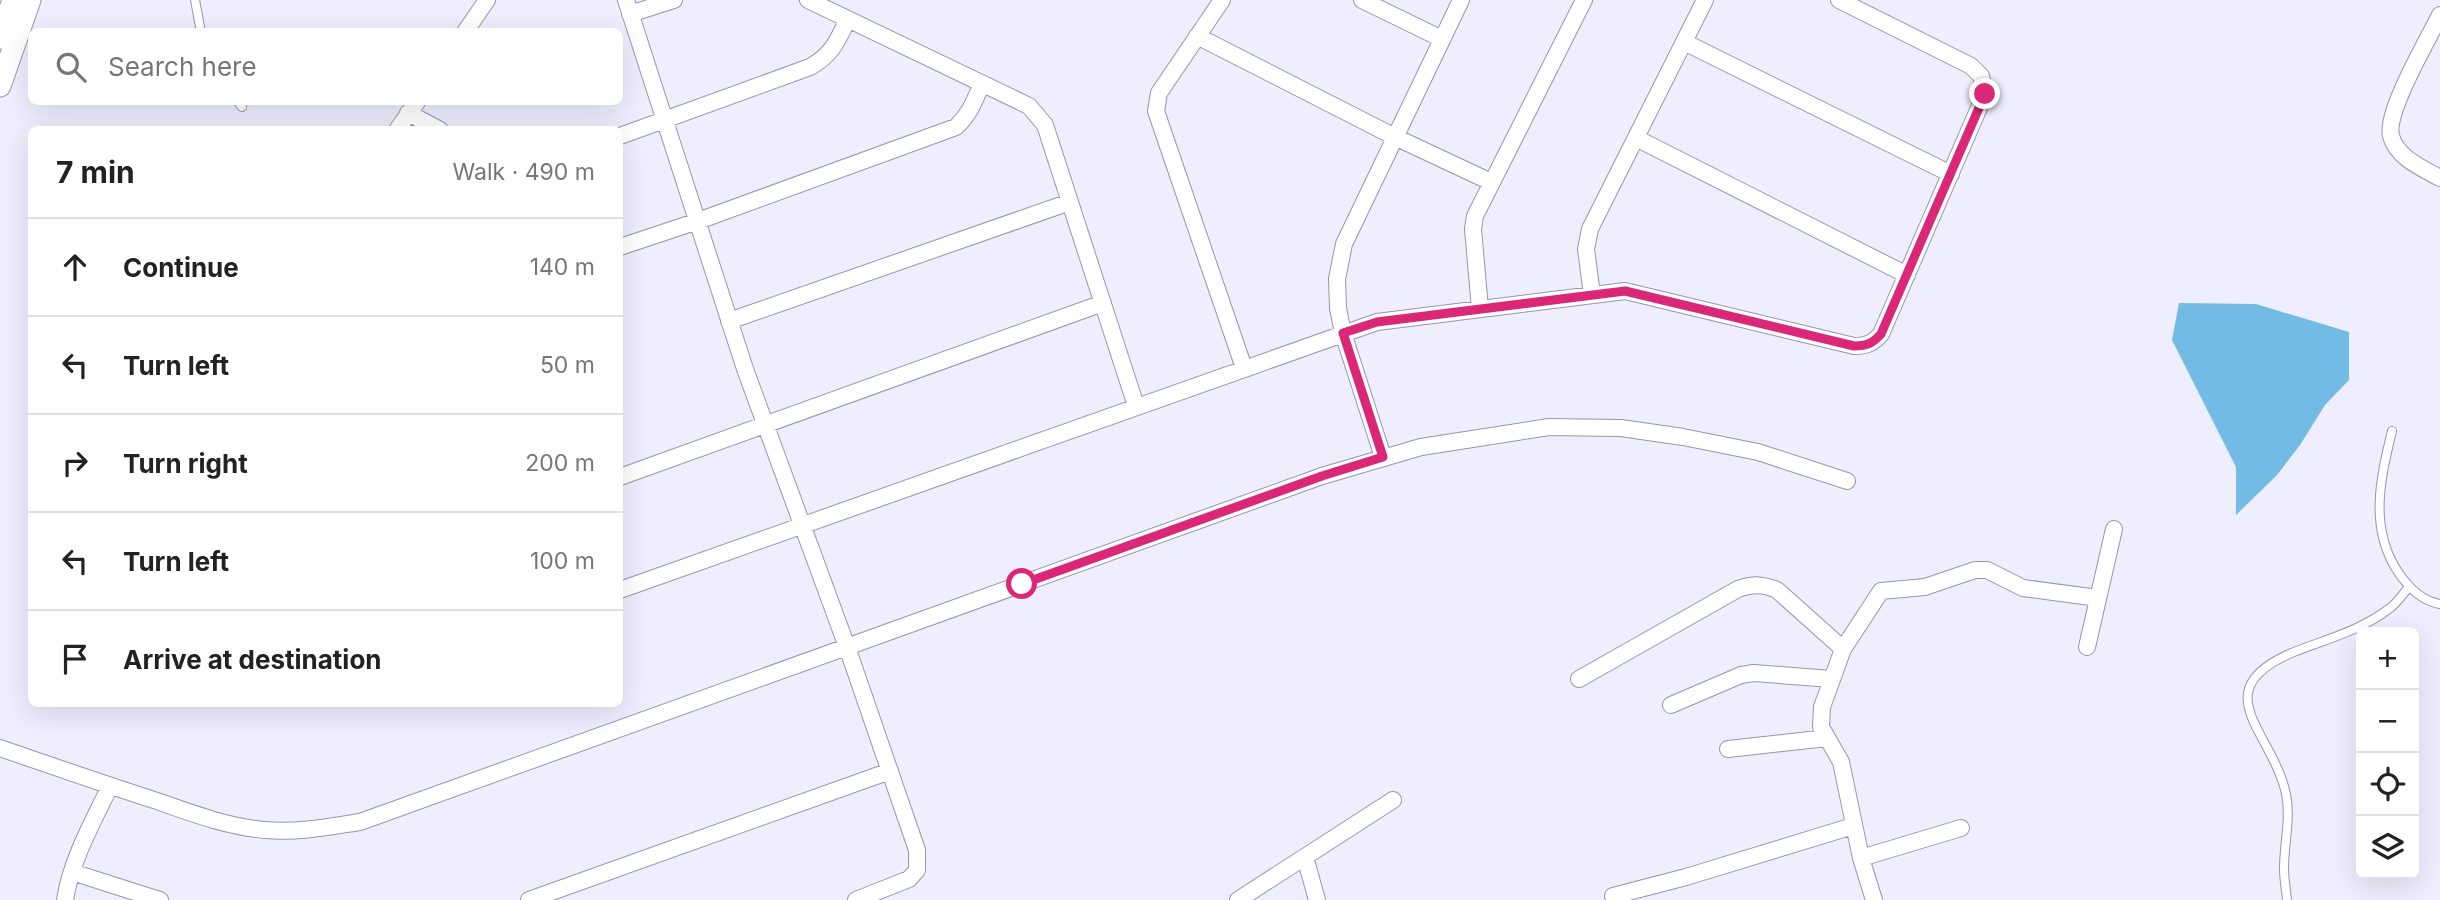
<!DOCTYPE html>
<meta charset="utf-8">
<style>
:root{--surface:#fff;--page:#f6f6f6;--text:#222;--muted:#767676;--line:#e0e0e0}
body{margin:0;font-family:Inter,sans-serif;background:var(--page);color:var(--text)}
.controls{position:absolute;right:21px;bottom:21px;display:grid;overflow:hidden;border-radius:10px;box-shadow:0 7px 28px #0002}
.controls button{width:63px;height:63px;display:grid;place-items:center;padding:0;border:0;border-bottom:2px solid var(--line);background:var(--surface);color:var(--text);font:35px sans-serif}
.stop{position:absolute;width:21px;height:21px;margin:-16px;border:5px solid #db2777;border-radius:50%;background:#fff}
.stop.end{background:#db2777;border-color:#fff;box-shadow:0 2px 7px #0008}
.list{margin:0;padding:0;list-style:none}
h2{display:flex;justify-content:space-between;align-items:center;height:91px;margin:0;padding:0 28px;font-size:30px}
h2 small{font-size:23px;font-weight:400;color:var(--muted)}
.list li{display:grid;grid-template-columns:46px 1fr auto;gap:21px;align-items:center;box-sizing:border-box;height:98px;padding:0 28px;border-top:2px solid var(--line)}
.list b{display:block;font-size:26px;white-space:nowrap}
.list em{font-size:23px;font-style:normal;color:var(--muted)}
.icon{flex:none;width:38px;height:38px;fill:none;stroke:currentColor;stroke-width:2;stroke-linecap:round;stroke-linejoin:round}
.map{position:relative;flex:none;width:2440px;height:900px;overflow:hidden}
.search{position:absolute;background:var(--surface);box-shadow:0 7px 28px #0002;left:28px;top:28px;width:595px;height:77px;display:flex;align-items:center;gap:18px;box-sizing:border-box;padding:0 24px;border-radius:10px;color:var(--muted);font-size:26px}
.panel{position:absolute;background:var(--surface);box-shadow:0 7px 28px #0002;left:28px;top:126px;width:595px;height:581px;border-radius:10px}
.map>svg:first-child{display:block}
</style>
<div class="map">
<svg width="2440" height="900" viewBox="0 0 2440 900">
<rect width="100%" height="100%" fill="#eeeefe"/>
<path fill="#71bbe4" d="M2179 303 2256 304 2349 332V380L2325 405 2300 445 2277 475 2236 515V467L2172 340Z"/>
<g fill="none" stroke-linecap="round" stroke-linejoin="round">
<defs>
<path id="lane" d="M195 0 201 32
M238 102 242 107
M2392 431C2380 480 2369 528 2398 572 2408 587 2422 601 2440 604
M2287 900C2286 890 2284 879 2284 868 2284 844 2291 818 2286 794 2273 732 2202 690 2294 652 2327 639 2362 630 2390 608 2397 603 2403 594 2408 588"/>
<path id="street" d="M626 0 745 369 847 647 917 850V870L909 879 856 900
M808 0 1029 106 1045 125 1136 406
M1222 0 1159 93 1156 111 1244 368
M1362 0 1442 39
M630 14 674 0
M2440 15C2428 40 2385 112 2391 136 2397 158 2422 168 2440 178
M465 32 487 0
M1197 36 1395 137 1491 182
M1684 42 1951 174
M408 113 440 130
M397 130 417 102
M620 136 810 67C833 54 837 41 848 19
M1636 138 1907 275
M620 247 698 221 956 127C970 114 975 100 982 83
M1592 295 1586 249 1590 229 1705 0
M1480 309 1473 229 1475 216 1584 0
M729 321 1070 202
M1383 457 1343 333 1338 308 1337 279 1344 244 1461 0
M620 477 1103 303
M620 590 1377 322 1625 291 1854 346C1867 346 1873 343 1881 334L1985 94 1981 76 1971 66 1839 0
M2087 647 2114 529
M1843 649 1881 591 1925 587 1975 570H1987L2023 588 2098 598
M1579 679 1738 589C1753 584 1763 584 1777 590L1843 649 1822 707 1821 727 1841 762 1861 858 1874 900
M1671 705 1741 675 1754 673 1831 679
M0 748C52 766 104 784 157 801 191 813 228 827 265 830 297 833 328 827 360 822L1322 476 1421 447 1549 427 1621 428 1683 437 1758 452 1847 481
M1728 749 1827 738
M1305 857 1317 900
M1861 858 1961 828
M72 872 160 900
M1613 896 1686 877 1853 826
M65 900C71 860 93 822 110 786
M529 900 890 771
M1238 900 1393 800"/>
<path id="secondary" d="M0 38 13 0
M0 86 30 0"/>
</defs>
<use href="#lane" stroke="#9695ae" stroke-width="10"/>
<use href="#street" stroke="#9695ae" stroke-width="18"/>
<use href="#secondary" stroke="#9695ae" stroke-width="23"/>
<use href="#lane" stroke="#fff" stroke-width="8"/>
<use href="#street" stroke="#fff" stroke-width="16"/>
<use href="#secondary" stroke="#fff" stroke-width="21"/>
</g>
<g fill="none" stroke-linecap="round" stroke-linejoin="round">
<path stroke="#db2777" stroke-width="9" d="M1022 584 1322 476 1383 457 1343 333 1377 322 1625 291 1854 346C1867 346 1873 343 1881 334L1985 94"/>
</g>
</svg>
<div class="controls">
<button>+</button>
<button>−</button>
<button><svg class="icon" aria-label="locate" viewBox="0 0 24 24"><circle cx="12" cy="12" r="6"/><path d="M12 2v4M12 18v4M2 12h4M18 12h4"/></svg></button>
<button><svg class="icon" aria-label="layers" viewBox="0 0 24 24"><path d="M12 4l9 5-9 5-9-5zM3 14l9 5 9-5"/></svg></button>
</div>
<div class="stop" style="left:1022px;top:584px"></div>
<div class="stop end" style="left:1985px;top:94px"></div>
<div class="search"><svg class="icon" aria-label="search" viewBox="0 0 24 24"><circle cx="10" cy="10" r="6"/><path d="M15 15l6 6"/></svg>Search here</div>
<section class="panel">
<h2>7 min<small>Walk · 490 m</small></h2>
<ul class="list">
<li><svg class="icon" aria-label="ahead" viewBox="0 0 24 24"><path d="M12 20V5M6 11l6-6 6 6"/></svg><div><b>Continue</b></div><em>140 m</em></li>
<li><svg class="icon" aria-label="left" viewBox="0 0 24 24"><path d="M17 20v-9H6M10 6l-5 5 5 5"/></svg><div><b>Turn left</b></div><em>50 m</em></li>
<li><svg class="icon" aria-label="right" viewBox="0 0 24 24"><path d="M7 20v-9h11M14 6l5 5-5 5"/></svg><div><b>Turn right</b></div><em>200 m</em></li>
<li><svg class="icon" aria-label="left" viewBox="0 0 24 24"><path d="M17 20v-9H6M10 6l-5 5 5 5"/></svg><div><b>Turn left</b></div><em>100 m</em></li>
<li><svg class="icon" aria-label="arrive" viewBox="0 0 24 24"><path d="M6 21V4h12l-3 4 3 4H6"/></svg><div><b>Arrive at destination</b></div></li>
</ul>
</section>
</div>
